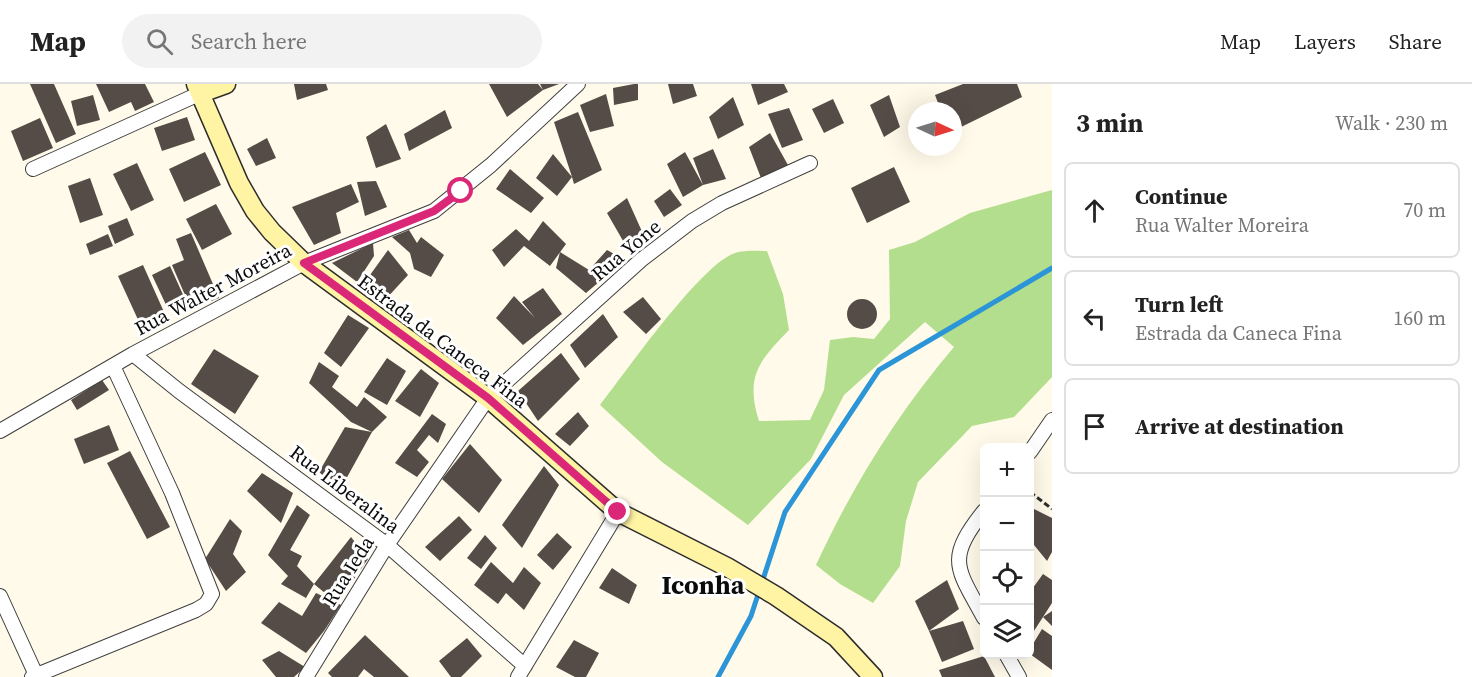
<!DOCTYPE html>
<meta charset="utf-8">
<style>
:root{--surface:#fff;--page:#f2f2f2;--text:#222;--muted:#767676;--line:#e0e0e0}
body{margin:0;font-family:"Source Serif 4",serif;background:var(--page);color:var(--text)}
.controls{position:absolute;right:18px;bottom:18px;display:grid;overflow:hidden;border-radius:9px;box-shadow:0 6px 24px #0002}
.controls button{width:54px;height:54px;display:grid;place-items:center;padding:0;border:0;border-bottom:2px solid var(--line);background:var(--surface);color:var(--text);font:30px sans-serif}
.compass{position:absolute;left:908px;top:18px;width:54px;height:54px;border-radius:50%;background:var(--surface);box-shadow:0 6px 24px #0002;rotate:94deg}
.stop{position:absolute;width:18px;height:18px;margin:-14px;border:4px solid #db2777;border-radius:50%;background:#fff}
.stop.end{background:#db2777;border-color:#fff;box-shadow:0 2px 6px #0008}
.list{margin:0;padding:0;list-style:none}
h2{display:flex;justify-content:space-between;align-items:center;height:78px;margin:0;padding:0 24px;font-size:26px}
h2 small{font-size:20px;font-weight:400;color:var(--muted)}
.list li{display:grid;grid-template-columns:39px 1fr auto;gap:18px;align-items:center;box-sizing:border-box;height:96px;margin:0 12px 12px;padding:0 12px;border:2px solid var(--line);border-radius:9px}
.list b{display:block;font-size:22px;white-space:nowrap}
.list p{margin:0;font-size:20px;white-space:nowrap;color:var(--muted)}
.list em{font-size:20px;font-style:normal;color:var(--muted)}
.icon{flex:none;width:33px;height:33px;fill:none;stroke:currentColor;stroke-width:2;stroke-linecap:round;stroke-linejoin:round}
.map{position:relative;flex:none;width:1052px;height:593px;overflow:hidden}
header{display:flex;align-items:center;gap:36px;box-sizing:border-box;height:84px;padding:0 30px;background:var(--surface);border-bottom:2px solid var(--line)}
header strong{font-size:28px}
nav{display:flex;gap:33px;margin-inline-start:auto;font-size:21px}
.search{width:420px;height:54px;background:var(--page);display:flex;align-items:center;gap:15px;box-sizing:border-box;padding:0 21px;border-radius:33px;color:var(--muted);font-size:22px}
main{display:flex}
aside{flex:1;background:var(--surface)}
.map>svg:first-child{display:block}
</style>
<header>
<strong>Map</strong>
<div class="search"><svg class="icon" aria-label="search" viewBox="0 0 24 24"><circle cx="10" cy="10" r="6"/><path d="M15 15l6 6"/></svg>Search here</div>
<nav><a>Map</a><a>Layers</a><a>Share</a></nav>
</header>
<main>
<div class="map">
<svg width="1052" height="593" viewBox="0 0 1052 593">
<rect width="100%" height="100%" fill="#fffae9"/>
<path fill="#b3de8e" d="M1052 106V293L1014 333 972 342 918 398 906 437 900 482 873 519 840 500 816 481C853 401 897 330 954 263L925 238 844 311 811 375 748 441 662 378 600 321C625 289 701 180 735 169 744 166 757 167 767 167L783 210 789 246C759 277 745 292 759 337L810 336 824 306 830 256 853 253 874 255 890 235 889 166 915 158 970 129Z"/>
<g fill="none" stroke-linecap="round" stroke-linejoin="round">
<path stroke="#2b95d8" stroke-width="5" d="M718 593 751 532 785 428 879 286 1052 184"/>
</g>
<path fill="#554c47" d="M30 0H54L76 50 56 59Z
M96 0H145L154 18 135 27 131 18 109 28Z
M294 0H326L328 6 297 16Z
M489 0H538L543 6 540 0H559L543 6 507 33Z
M634 0H638V16L614 21 613 4Z
M668 0H693L697 12 673 20Z
M751 0H784L788 8 758 21Z
M963 0H1017L1022 13 953 47V27H941L935 11Z
M606 10 614 42 590 48 580 21Z
M93 11 100 36 77 42 71 17Z
M889 11 900 43 884 53 870 21Z
M733 13 744 41 718 55 709 33Z
M833 15 844 39 824 49 812 25Z
M789 24 803 56 782 64 768 30Z
M445 26 452 44 409 67 404 50Z
M578 28 602 86 574 100 572 93 557 112 536 94 553 70 572 93 554 38Z
M187 33 195 56 162 67 154 44Z
M40 34 53 64 23 77 11 47Z
M386 40 401 75 376 84 366 53Z
M770 49 788 81 761 94 749 63Z
M267 54 276 74 256 82 247 65Z
M713 65 726 95 703 101 683 113 667 80 685 68 703 101 693 74Z
M205 68 221 101 184 118 169 85Z
M137 79 154 116 131 127 113 90Z
M894 83 910 118 867 139 851 104Z
M510 85 544 114 531 129 496 105Z
M90 94 103 131 80 139 68 102Z
M376 97 387 123 365 132 357 98Z
M351 100 359 118 336 129 341 149 314 161 292 123Z
M670 105 682 121 664 133 654 117Z
M627 114 644 152 626 162 607 129Z
M216 120 232 150 202 166 186 135Z
M127 134 134 151 115 160 108 142Z
M543 137 566 160 550 182 524 162 504 183 492 166 516 145 529 157Z
M409 146 417 159 421 153 444 171 431 193 414 185 410 169 392 153Z
M191 149 219 214 191 225 172 181 184 176 176 155Z
M108 150 113 162 90 171 86 160Z
M373 159 374 172 357 198 332 179Z
M388 166 408 191 385 216 365 198Z
M607 166 625 176 586 209 556 184 560 168 589 186Z
M143 181 164 228 140 240 118 192Z
M170 182 185 215 167 223 152 191Z
M543 204 562 230 523 261 496 234 514 212 535 234 522 218Z
M643 213 661 235 646 250 623 228Z
M847 230a15 15 0 1 1 30 0a15 15 0 1 1-30 0Z
M603 230 618 253 585 284 570 261Z
M348 231 369 244 341 283 324 269Z
M214 265 259 292 235 330 191 300Z
M561 269 580 295 538 337 518 307Z
M387 274 406 287 387 321 364 308Z
M319 278 339 292 332 303 357 323 364 313 387 333 372 348 351 338 309 299Z
M421 285 439 299 420 333 395 317Z
M102 296 109 306 77 326 71 316Z
M578 328 589 342 570 362 555 350Z
M432 330 446 340 438 359 429 351 417 366 429 378 417 393 395 379Z
M109 341 119 366 84 380 74 355Z
M345 343 372 348 340 406 319 388Z
M470 360 502 396 479 429 442 395Z
M130 367 170 443 147 455 107 379Z
M544 382 559 401 522 464 502 441Z
M262 389 293 409 281 439 247 407Z
M297 421 310 431 290 466 302 472 297 482 314 500 306 514 281 500 288 492 268 471Z
M1030 423 1052 434V468L1047 477 1030 456Z
M459 432 472 446 440 477 425 463Z
M230 435 242 447 233 470 246 488 226 507 205 475Z
M557 449 572 463 553 486 537 471Z
M485 451 497 464 481 485 467 474Z
M351 453 368 475 337 519 341 521 324 547 306 569 261 539 279 518 302 532 316 509 337 519 314 500Z
M491 478 513 499 524 483 541 499 524 526 506 509 498 520 474 501Z
M612 484 637 501 629 520 599 504Z
M1043 490 1052 496V519L1043 533 1052 527V542L1043 533 1030 553V508Z
M947 496 959 525 929 547 915 517Z
M963 537 974 565 942 578 929 547Z
M1042 545 1052 552V586L1030 570V565Z
M365 551 409 593H374L364 585 358 593H332L328 589Z
M467 554 482 572 461 593H451L439 577Z
M574 556 599 569 586 593H575L556 583Z
M279 567 305 583 294 593H276L262 576Z
M984 572 995 593H942L939 586Z"/>
<g fill="none" stroke-linecap="round" stroke-linejoin="round">
<defs>
<path id="street" d="M33 85 201 9
M133 270 179 307 387 461 525 582
M0 347 133 270 304 179 434 127 491 81 578 0
M1030 368 1052 336
M984 427C945 476 957 484 984 534
M0 512 36 591
M1006 570 1019 593
M32 593 196 526 206 520 212 510 172 409 113 282
M306 593 387 461 488 314 641 176 692 137 722 119 810 79
M518 593 618 428"/>
<path id="secondary" d="M196 0 239 99 255 127 272 148 304 179 488 314 618 428 727 483 776 512 836 553 873 593
M201 9 226 0"/>
</defs>
<use href="#street" stroke="#3e3e3e" stroke-width="16"/>
<use href="#secondary" stroke="#2d2d2d" stroke-width="21"/>
<path stroke="#2d2d2d" stroke-width="3" stroke-dasharray="6 3" stroke-linecap="butt" d="M1030 408 1052 425"/>
<use href="#street" stroke="#fff" stroke-width="14"/>
<use href="#secondary" stroke="#fff4a4" stroke-width="18"/>
</g>
<g fill="none" stroke-linecap="round" stroke-linejoin="round">
<path stroke="#db2777" stroke-width="8" d="M461 107 434 127 304 179 488 314 618 428"/>
</g>
<g text-anchor="middle" dominant-baseline="central" stroke-width="6" stroke-linejoin="round" paint-order="stroke">
<g font-size="20" fill="#0b0b0b" stroke="#fff">
<text transform="translate(626 166) rotate(-40)">Rua Yone</text>
<text transform="translate(213 205) rotate(-28)">Rua Walter Moreira</text>
<text transform="translate(443 257) rotate(37)">Estrada da Caneca Fina</text>
<text transform="translate(345 405) rotate(37)">Rua Liberalina</text>
<text transform="translate(348 487) rotate(-58)">Rua Ieda</text>
</g>
<g font-size="26" font-weight="bold" fill="#0b0b0b" stroke="#fff">
<text x="703" y="501">Iconha</text>
</g>
</g>
</svg>
<div class="controls">
<button>+</button>
<button>−</button>
<button><svg class="icon" aria-label="locate" viewBox="0 0 24 24"><circle cx="12" cy="12" r="6"/><path d="M12 2v4M12 18v4M2 12h4M18 12h4"/></svg></button>
<button><svg class="icon" aria-label="layers" viewBox="0 0 24 24"><path d="M12 4l9 5-9 5-9-5zM3 14l9 5 9-5"/></svg></button>
</div>
<svg class="compass" viewBox="-18 -18 36 36"><path d="M0-13l5 13h-10z" fill="#e53935"/><path d="M0 13l5-13h-10z" fill="#767676"/></svg>
<div class="stop" style="left:461px;top:107px"></div>
<div class="stop end" style="left:618px;top:428px"></div>
</div>
<aside>
<h2>3 min<small>Walk · 230 m</small></h2>
<ul class="list">
<li><svg class="icon" aria-label="ahead" viewBox="0 0 24 24"><path d="M12 20V5M6 11l6-6 6 6"/></svg><div><b>Continue</b><p>Rua Walter Moreira</p></div><em>70 m</em></li>
<li><svg class="icon" aria-label="left" viewBox="0 0 24 24"><path d="M17 20v-9H6M10 6l-5 5 5 5"/></svg><div><b>Turn left</b><p>Estrada da Caneca Fina</p></div><em>160 m</em></li>
<li><svg class="icon" aria-label="arrive" viewBox="0 0 24 24"><path d="M6 21V4h12l-3 4 3 4H6"/></svg><div><b>Arrive at destination</b></div></li>
</ul>
</aside>
</main>
